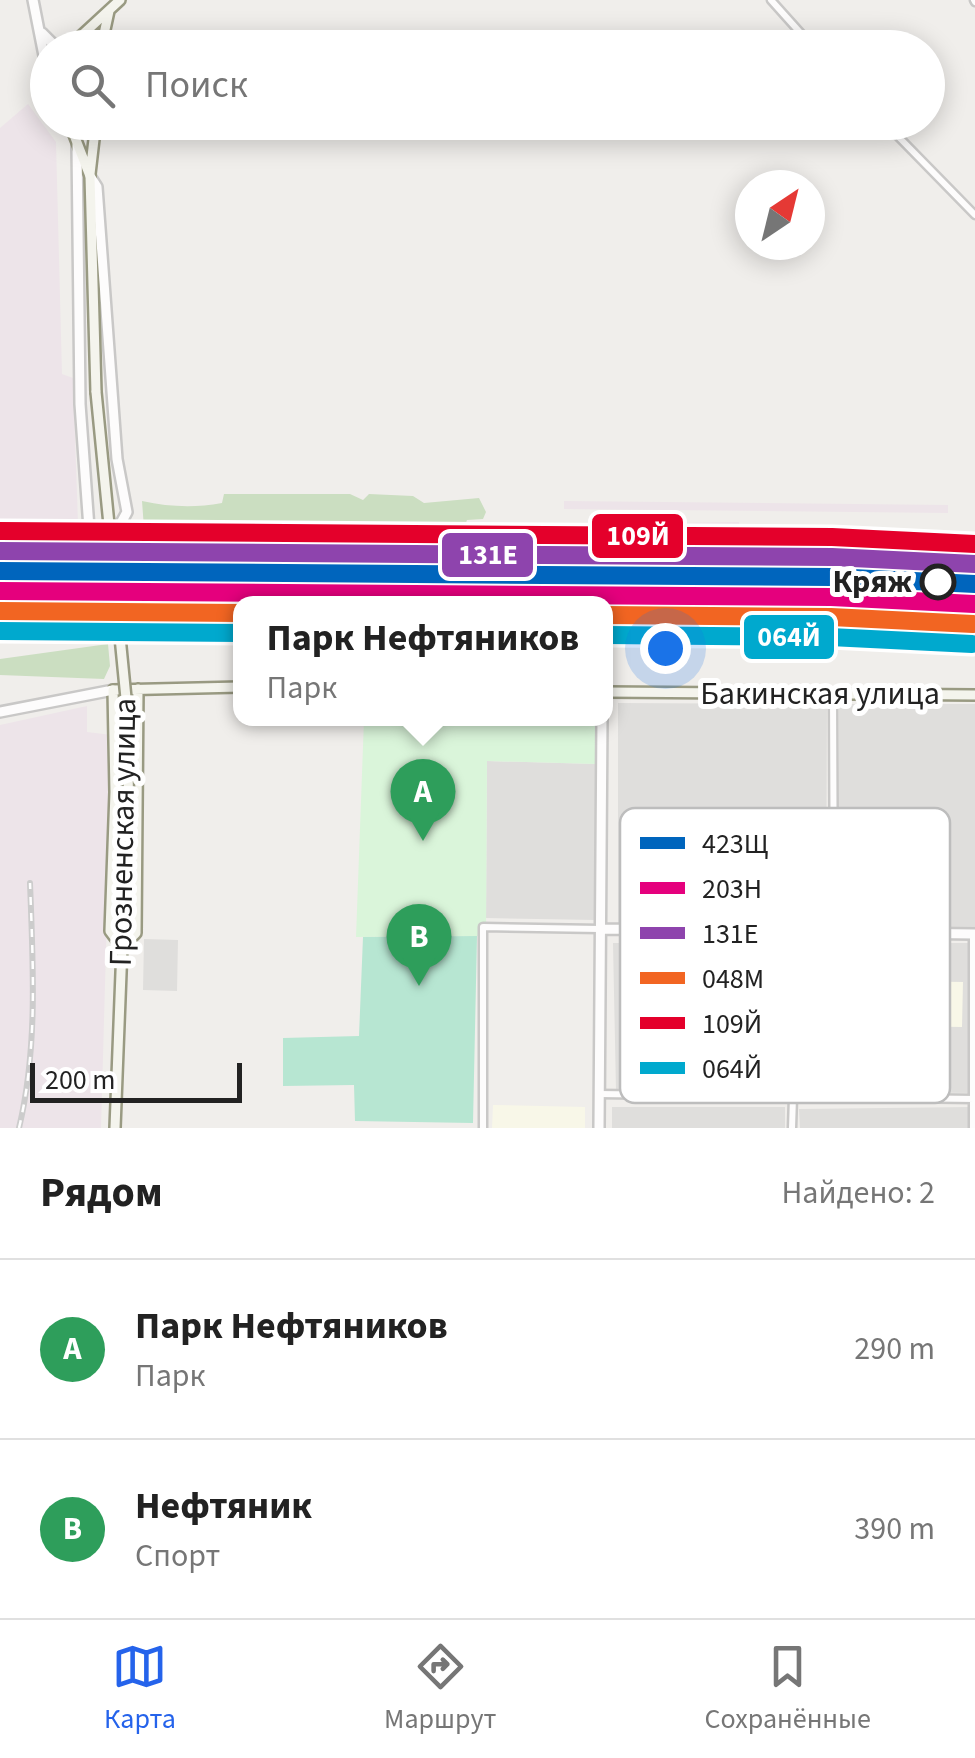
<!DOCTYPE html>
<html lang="ru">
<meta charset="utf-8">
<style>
:root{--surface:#fff;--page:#f2f2f2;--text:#222;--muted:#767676;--line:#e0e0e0;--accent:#2563eb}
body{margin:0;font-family:"Source Sans 3",sans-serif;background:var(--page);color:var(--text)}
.compass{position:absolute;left:735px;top:170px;width:90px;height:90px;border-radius:50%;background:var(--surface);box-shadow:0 5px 25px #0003;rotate:35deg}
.scale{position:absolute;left:30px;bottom:25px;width:212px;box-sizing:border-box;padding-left:10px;border:5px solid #222;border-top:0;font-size:28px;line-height:35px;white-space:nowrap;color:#222;-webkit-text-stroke:8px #fff;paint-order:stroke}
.you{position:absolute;left:665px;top:648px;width:35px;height:35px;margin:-25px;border:8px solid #fff;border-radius:50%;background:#1a73e8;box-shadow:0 0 0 15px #1a73e833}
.badge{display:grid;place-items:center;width:65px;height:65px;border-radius:50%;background:var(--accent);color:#fff;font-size:32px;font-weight:700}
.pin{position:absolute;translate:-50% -82px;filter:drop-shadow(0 2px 5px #0008)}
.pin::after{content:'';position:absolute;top:52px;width:35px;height:30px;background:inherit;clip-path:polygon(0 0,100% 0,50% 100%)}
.popup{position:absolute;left:233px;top:596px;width:380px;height:130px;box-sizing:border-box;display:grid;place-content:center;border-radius:20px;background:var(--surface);filter:drop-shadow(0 2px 8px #0005);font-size:32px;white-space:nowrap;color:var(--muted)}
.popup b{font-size:38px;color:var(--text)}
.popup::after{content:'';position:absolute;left:50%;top:100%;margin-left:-20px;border:20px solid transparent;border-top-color:var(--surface)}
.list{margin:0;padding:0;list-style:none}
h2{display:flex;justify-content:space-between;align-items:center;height:130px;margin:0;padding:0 40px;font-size:42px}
h2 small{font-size:32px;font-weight:400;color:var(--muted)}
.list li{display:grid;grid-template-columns:65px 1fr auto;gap:30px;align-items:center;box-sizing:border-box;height:180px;padding:0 40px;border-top:2px solid var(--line)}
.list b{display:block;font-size:38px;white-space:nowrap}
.list p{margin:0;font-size:32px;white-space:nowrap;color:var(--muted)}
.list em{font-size:32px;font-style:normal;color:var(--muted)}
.icon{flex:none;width:55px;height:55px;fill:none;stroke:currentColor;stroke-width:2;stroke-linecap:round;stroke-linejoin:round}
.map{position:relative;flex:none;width:975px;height:1128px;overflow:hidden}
.search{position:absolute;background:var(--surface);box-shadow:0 5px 25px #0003;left:30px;right:30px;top:30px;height:110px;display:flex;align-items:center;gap:25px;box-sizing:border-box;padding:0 35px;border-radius:55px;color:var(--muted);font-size:38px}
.sheet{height:490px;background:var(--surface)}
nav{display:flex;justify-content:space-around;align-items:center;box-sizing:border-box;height:140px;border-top:2px solid var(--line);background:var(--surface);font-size:28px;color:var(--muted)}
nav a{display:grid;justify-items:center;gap:5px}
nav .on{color:var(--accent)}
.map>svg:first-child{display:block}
</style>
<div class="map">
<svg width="975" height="1128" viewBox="0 0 975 1128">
<rect width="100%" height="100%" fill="#f0eeeb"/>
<path fill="#dfdedc" d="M618 703 827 704 826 927 618 926Z
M839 704H975V931L839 930Z
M487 761 597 764 596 920 486 918Z
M144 939 178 940 177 991 143 990Z
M613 943H975V1093L616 1090Z
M785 1107V1128H612V1107Z
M971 1107V1128H800L799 1109Z"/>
<path fill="#ede4e9" d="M28 104 56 142 62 374 73 378 78 523H0V128Z
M564 501 948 505V513L564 509Z
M739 522V532L537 534V525Z
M87 706V732L112 735 101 1128H0V725Z"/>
<path fill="#f8f7e8" d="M692 830 765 831V880L691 879Z
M830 980 963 982 962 1027 838 1025V1007H830Z
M493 1105 585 1107V1128H492Z"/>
<path fill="#cbdec1" d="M224 494H350L363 500 369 494 413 496 424 503 479 498 486 512 483 519 467 520 461 536 403 535 396 543 354 546 327 540 242 549 214 542 151 541 144 528 142 501C170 507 194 508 222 503Z
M108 644 110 666 104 679 0 675V659Z"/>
<path fill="#daf5da" d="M364 719H597V764L487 761 486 936 356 937Z"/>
<path fill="#b7e6d2" d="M477 936 473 1123 355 1121 354 1085 283 1086V1038L359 1036 363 937Z"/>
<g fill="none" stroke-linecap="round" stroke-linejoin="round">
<defs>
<path id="minor" d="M771 0 814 48
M974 0 975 2
M884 122 975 215
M833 694 834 933
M599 1094 975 1099
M483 1128V927L600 929
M792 1128 793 1097
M973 1128V934"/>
<path id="tertiary" d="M33 0 47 71
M42 33 57 48
M77 145 80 404 90 542
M0 548 74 549 114 536 127 512 117 459 97 187 90 176
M0 712 113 690
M601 929 975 934
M599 1128 602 718"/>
<path id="secondary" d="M68 48 120 0
M101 48 109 11
M48 69V85
M69 122 90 176 96 392
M90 174 96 122
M606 692 975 695
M122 947 110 931 115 792 113 690 240 687
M122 947 136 933 138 689
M115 1128 122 947"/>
</defs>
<use href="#minor" stroke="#c9c8c7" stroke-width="11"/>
<use href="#tertiary" stroke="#c9c8c7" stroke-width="14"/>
<use href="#secondary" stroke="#999a82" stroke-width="14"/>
<use href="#minor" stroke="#fdfcfc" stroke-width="6"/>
<use href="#tertiary" stroke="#fdfcfc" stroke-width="9"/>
<use href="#secondary" stroke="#f4f4ed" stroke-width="9"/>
<defs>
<path id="rail" d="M0 562 749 571
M570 591 615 595
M605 595C729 602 851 633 975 634
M19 1128C38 1048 33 965 30 883"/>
</defs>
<use href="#rail" stroke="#ccc" stroke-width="6"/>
<use href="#rail" stroke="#fff" stroke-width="2.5" stroke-dasharray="8" stroke-linecap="butt"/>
<defs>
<path id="secondary-bridge" d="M96 392 126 698 129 812 122 947"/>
</defs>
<use href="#secondary-bridge" stroke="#999a82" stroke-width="14" stroke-linecap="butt"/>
<use href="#secondary-bridge" stroke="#f4f4ed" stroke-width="9"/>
<defs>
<path id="rail-1" d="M0 571 832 577 975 584"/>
<path id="rail-2" d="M0 591 831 597 974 604"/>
<path id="rail-3" d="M0 551 832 557 975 564"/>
<path id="rail-4" d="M0 611 240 613
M606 615 831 617 973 624"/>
<path id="rail-5" d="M0 531 832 537 975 544"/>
<path id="rail-6" d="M0 631 240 633
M606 635 830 637 972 644"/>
</defs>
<use href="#rail-1" stroke="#fff" stroke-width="25"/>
<use href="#rail-2" stroke="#fff" stroke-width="25"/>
<use href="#rail-3" stroke="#fff" stroke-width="25"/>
<use href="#rail-4" stroke="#fff" stroke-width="25"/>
<use href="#rail-5" stroke="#fff" stroke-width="25"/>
<use href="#rail-6" stroke="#fff" stroke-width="25"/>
<use href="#rail-1" stroke="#0065bd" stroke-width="18"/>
<use href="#rail-2" stroke="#e5007d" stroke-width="18"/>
<use href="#rail-3" stroke="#8e44ad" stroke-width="18"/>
<use href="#rail-4" stroke="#f26522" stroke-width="18"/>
<use href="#rail-5" stroke="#e4002b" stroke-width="18"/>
<use href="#rail-6" stroke="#00a9ce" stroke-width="18"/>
</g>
<circle fill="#fff" stroke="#222" stroke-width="5" cx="938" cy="582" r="16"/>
<g text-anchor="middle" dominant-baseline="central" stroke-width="10" stroke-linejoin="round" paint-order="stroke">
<g font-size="32" font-weight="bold" fill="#222" stroke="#fff" text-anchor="end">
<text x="912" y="582">Кряж</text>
</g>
<g font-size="32" fill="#222" stroke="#fff">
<text x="820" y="694">Бакинская улица</text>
<text transform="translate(123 832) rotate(-89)">Грозненская улица</text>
</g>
</g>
<rect x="620" y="808" width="330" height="295" rx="15" fill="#fff" stroke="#bdbdbd" stroke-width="2.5"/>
<rect x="640" y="837" width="45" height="12" fill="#0065bd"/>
<rect x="640" y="882" width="45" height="12" fill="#e5007d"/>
<rect x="640" y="927" width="45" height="12" fill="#8e44ad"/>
<rect x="640" y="972" width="45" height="12" fill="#f26522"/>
<rect x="640" y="1017" width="45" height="12" fill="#e4002b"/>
<rect x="640" y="1062" width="45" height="12" fill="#00a9ce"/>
<g font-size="28" fill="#222">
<text x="702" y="853">423Щ</text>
<text x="702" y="898">203Н</text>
<text x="702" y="943">131Е</text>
<text x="702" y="988">048М</text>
<text x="702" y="1033">109Й</text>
<text x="702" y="1078">064Й</text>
</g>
<g stroke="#fff" stroke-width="4">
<rect x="590" y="512" width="95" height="48" rx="10" fill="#e4002b"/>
<rect x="440" y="531" width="95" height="48" rx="10" fill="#8e44ad"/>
<rect x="742" y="613" width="94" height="48" rx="10" fill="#00a9ce"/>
</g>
<g font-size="28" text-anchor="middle" font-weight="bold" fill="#fff">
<text x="638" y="545">109Й</text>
<text x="488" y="564">131Е</text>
<text x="789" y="646">064Й</text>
</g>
</svg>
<svg class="compass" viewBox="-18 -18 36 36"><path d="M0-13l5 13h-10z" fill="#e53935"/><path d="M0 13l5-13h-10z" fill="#767676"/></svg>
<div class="scale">200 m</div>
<div class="you"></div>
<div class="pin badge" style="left:423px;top:841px;background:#2e9e5b">A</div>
<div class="popup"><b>Парк Нефтяников</b>Парк</div>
<div class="pin badge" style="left:419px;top:986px;background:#2e9e5b">B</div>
<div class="search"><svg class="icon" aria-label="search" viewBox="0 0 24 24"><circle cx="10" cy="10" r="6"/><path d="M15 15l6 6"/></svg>Поиск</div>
</div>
<section class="sheet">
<h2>Рядом<small>Найдено: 2</small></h2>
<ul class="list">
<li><span class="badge" style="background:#2e9e5b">A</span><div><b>Парк Нефтяников</b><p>Парк</p></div><em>290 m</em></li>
<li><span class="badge" style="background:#2e9e5b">B</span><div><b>Нефтяник</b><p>Спорт</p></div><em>390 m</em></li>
</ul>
</section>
<nav>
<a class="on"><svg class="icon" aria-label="map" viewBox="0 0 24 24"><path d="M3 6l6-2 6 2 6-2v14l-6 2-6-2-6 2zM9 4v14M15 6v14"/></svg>Карта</a>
<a><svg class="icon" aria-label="directions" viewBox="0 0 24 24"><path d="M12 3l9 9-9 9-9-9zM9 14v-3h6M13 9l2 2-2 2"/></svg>Маршрут</a>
<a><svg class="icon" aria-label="saved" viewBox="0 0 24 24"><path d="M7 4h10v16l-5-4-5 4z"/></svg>Сохранённые</a>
</nav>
